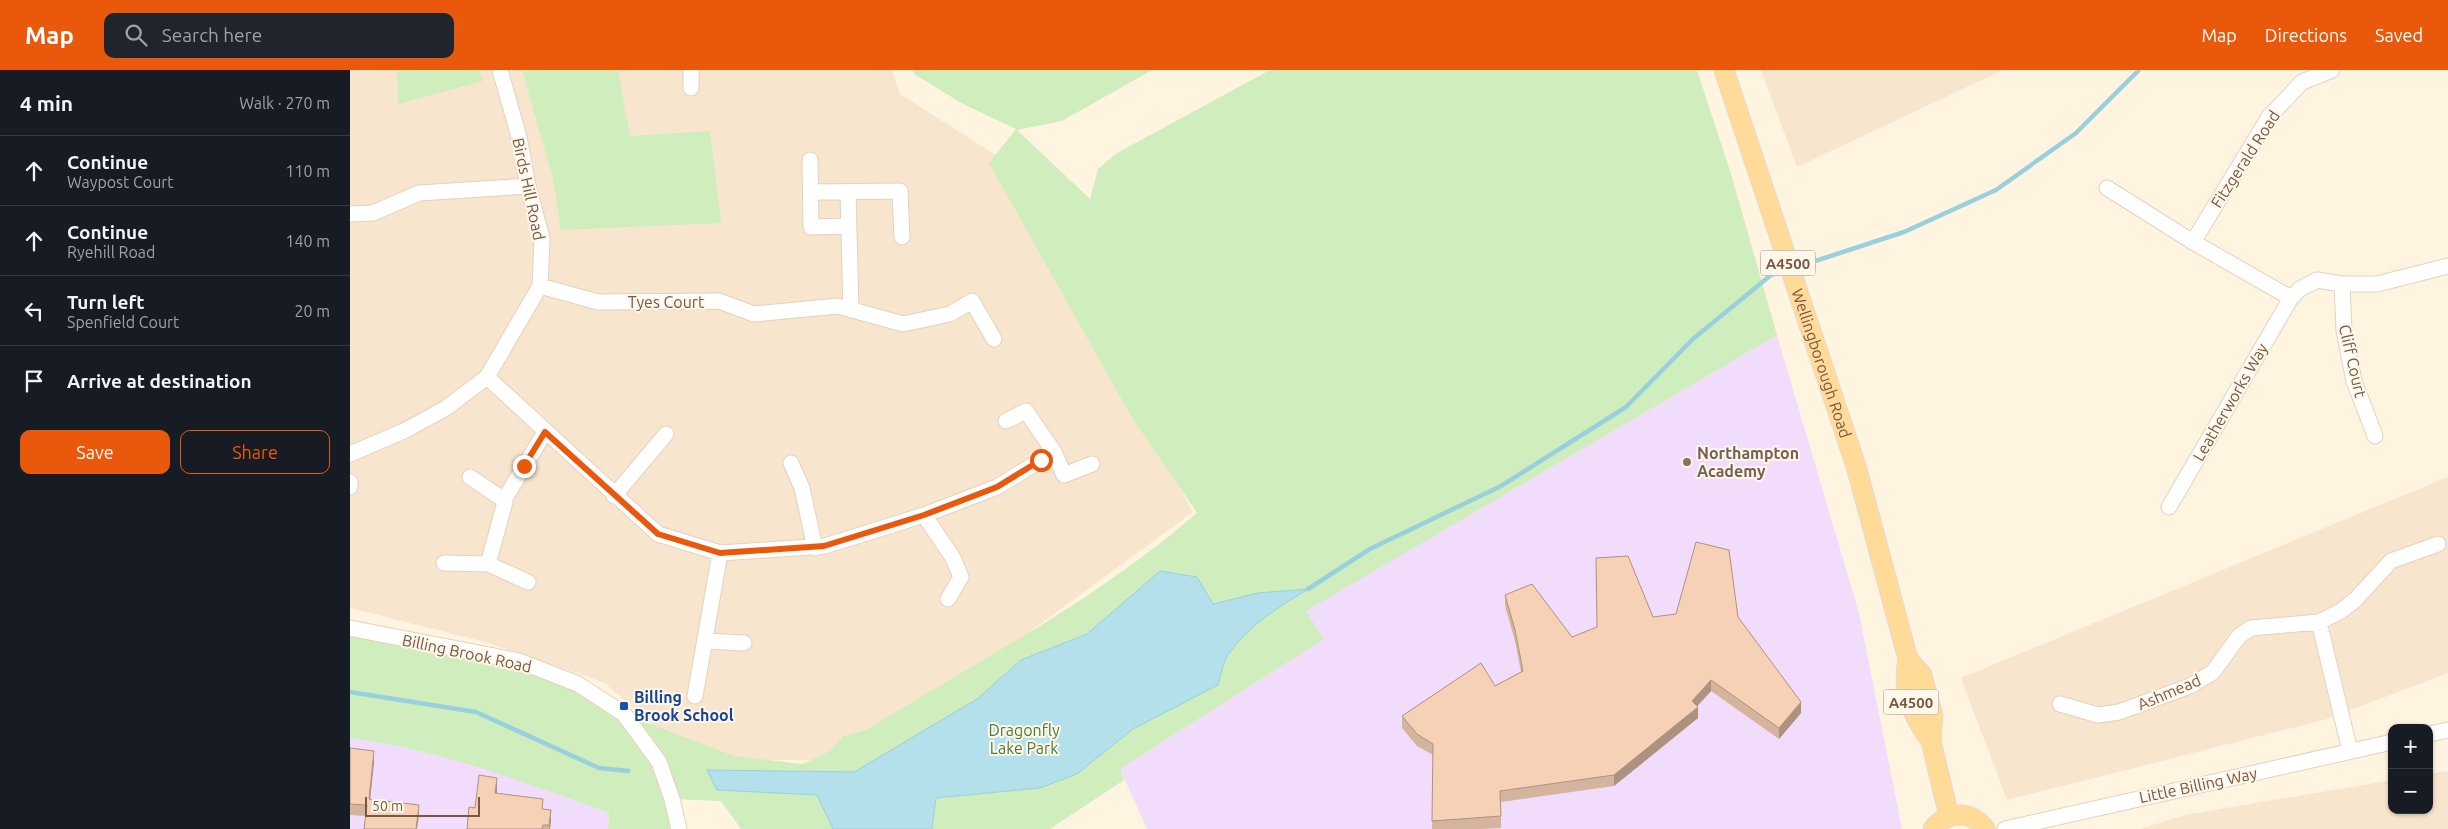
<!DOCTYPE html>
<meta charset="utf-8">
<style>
:root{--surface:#171b24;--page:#20242c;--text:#f1f3f6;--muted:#9ea1a6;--line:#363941;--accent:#ea580c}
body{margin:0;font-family:Ubuntu,sans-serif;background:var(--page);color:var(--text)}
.controls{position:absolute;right:15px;bottom:15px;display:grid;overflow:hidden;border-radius:10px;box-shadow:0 1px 4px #0004}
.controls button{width:45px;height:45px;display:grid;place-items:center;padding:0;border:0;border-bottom:1px solid var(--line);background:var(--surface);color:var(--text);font:25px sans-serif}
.scale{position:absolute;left:15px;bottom:12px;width:115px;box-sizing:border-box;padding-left:5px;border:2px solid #785845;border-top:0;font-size:14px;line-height:18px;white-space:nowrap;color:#785845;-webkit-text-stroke:4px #fff7e9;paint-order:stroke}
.stop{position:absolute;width:15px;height:15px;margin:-11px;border:4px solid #ea580c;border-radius:50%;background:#fff}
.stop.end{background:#ea580c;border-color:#fff;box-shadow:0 1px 5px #0008}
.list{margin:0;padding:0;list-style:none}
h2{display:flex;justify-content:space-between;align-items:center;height:65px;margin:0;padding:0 20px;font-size:21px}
h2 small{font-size:16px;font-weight:400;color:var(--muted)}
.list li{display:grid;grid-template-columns:32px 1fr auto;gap:15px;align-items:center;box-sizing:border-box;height:70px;padding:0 20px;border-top:1px solid var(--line)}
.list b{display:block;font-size:19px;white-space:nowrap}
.list p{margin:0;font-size:16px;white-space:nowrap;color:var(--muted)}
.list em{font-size:16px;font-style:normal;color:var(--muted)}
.actions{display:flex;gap:10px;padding:15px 20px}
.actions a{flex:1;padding:11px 0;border:1px solid var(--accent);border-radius:10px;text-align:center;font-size:18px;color:var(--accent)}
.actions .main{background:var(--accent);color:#fff}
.icon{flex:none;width:28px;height:28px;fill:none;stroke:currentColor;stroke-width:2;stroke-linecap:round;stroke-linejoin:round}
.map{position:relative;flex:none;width:2098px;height:759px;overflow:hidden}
header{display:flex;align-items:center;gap:30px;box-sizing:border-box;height:70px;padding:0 25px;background:var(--accent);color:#fff}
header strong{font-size:24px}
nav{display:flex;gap:28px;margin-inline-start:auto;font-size:18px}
.search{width:350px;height:45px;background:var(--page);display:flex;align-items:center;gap:12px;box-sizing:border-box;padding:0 18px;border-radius:10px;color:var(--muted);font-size:19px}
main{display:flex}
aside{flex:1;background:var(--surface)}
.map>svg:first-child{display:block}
</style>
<header>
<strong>Map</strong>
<div class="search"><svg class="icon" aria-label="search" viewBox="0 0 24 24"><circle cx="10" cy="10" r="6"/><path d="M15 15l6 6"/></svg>Search here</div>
<nav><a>Map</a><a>Directions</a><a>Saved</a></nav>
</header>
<main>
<aside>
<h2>4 min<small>Walk · 270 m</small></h2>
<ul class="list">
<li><svg class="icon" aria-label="ahead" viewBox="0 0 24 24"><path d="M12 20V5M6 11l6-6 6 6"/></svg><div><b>Continue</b><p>Waypost Court</p></div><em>110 m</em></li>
<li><svg class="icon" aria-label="ahead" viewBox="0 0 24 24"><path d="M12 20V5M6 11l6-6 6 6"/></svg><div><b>Continue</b><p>Ryehill Road</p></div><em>140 m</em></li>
<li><svg class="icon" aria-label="left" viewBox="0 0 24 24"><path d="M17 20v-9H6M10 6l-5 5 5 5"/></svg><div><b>Turn left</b><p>Spenfield Court</p></div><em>20 m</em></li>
<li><svg class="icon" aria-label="arrive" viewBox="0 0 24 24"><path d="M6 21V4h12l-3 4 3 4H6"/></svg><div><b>Arrive at destination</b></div></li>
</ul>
<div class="actions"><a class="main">Save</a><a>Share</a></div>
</aside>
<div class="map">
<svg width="2098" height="759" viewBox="0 0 2098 759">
<rect width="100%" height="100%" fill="#fef4e0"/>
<path fill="#f7e5ce" d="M0 0H542L550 24 655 91 693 176 843 442 667 571 486 690H377L318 669 255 613 139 573 0 538Z
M1411 0H1653L1447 97Z
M2098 407V603L1977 649 1657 730 1611 608Z
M2098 701V759H1790L1835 745 2042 710V740H2079V704Z"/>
<path fill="#f1ddfb" d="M1427 265 1509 543 1552 759H797L770 699 974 569 955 541Z
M0 668 26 671 124 694 259 743 258 759H0Z"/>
<path fill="#d0edbe" d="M47 0H129L133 11 48 34Z
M172 0H268L280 66 360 61 371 153 211 160 203 109Z
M563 0H802L712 51 667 60 740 129 748 99 767 83 920 0H1347L1381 104 1427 265 956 541 974 569 770 699 774 710 700 759H391L371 731 322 729 329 759H258L259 743C173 712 91 680 0 668V558L169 591 274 644 384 686 452 694 480 681 493 666 516 660C628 591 747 530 847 443L781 346 639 93 666 59 613 34 564 4Z"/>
<path fill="#b3e0ea" stroke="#98d0dd" d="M810 501 847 507 863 534 908 523 958 519C929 537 897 556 878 585 873 593 871 605 868 615L783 659 727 704 690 718 586 728 582 759H483L467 725 367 720 357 700 504 702 627 629 671 590 737 564Z"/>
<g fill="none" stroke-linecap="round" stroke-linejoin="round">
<path stroke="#98d0dd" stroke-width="4.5" d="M1444 198 1554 162 1646 120 1726 63 1789 0
M958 519 1020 479 1151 416 1276 337 1343 269 1421 205 1437 200
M0 622 126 642 249 698 278 701"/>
<defs>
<path id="minor" d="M341 0V18
M460 90 461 157 499 156
M1757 118 1843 172 1941 228
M461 122 550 121 552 167
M498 122 501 240
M0 144 23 143 69 123 178 116
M1843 172 1919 47 1952 12 1982 0
M1992 214 1994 261 2004 311 2025 366
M190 216 248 232 369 231 404 244 488 236 553 254 600 244 622 231 644 269
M137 307 308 464 370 483 475 476 574 445 647 417 704 382
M656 351 676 341 704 382 714 405 742 394
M0 384 54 361 96 338 137 307 190 216 192 168 178 116 169 67 150 0
M441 393 452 418 465 478
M120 407 154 430
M0 412V417
M264 426 316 364
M1819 437 1941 228 1950 219 1967 210 1992 214H2027L2098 196
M574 445 603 488 611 507 598 529
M94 493 138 494 178 512
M138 494 155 432 154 430 195 362
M1969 552 1991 541 2005 530 2041 491 2088 474
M0 558 169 591 228 614 274 644 309 692 322 729 329 759
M356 571 394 573
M345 626 370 483
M1710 634 1748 645 1769 642 1840 616 1863 602 1889 566 1901 558 1969 552 2000 681
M2079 664 2098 660
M1655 759 2042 672"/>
<g id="major">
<path id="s1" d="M1374 0 1506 396 1558 589C1552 623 1561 644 1581 671"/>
<path d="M1558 589 1572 605 1583 646 1581 671 1599 746"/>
<path d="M1583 759C1597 741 1622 740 1635 759"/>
</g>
</defs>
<use href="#minor" stroke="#e5d1be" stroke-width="17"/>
<use href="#major" stroke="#e1dad6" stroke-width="21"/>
<use href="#minor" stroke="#fff" stroke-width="15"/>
<use href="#major" stroke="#ffdb97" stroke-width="19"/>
</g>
<path fill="#d4b49c" d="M1155 525 1222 567 1303 547H1388L1451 643 1429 669 1361 621 1348 636V648L1264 716 1151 732V758L1131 759H1082L1083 685 1067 676 1052 658V646L1145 616 1171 602 1165 571 1155 536Z
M0 678 24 692 20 729 69 746H16L0 745Z
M147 719V724L193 739 201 751 200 759H117L125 738Z"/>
<path fill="#ad927f" d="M1361 610V621L1342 641 1348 637V648L1264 716V705L1342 631Z
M1451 632V643L1429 669V658Z
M24 681V692L19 740V729Z
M147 708V719L145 735V723Z
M69 735V746L67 759H66Z
M201 740V751L200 759H199Z"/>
<path fill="#f7d1b5" stroke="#ad927f" d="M1346 472 1379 480 1388 547 1451 632 1429 658 1361 610 1342 631 1348 637 1264 705 1150 721 1151 746 1082 751 1083 674 1067 664 1052 646 1131 593 1145 616 1173 601 1165 560 1155 525 1182 514 1222 567 1247 557 1246 488 1278 486 1303 547 1326 544Z
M0 678 24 681 19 729 69 735 66 759H14L17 735 0 734Z
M129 705 147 708 145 723 193 729 192 739 201 740 199 755H193L192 759H117L119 737 125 738Z"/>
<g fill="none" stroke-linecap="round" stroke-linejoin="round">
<path stroke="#ea580c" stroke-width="6" d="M174 396 195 362 308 464 370 483 474 476 574 445 647 417 691 390"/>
</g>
<circle fill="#8d6e63" stroke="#fff7e9" stroke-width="2" cx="1337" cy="392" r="5"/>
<rect fill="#1a4fb4" stroke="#fff7e9" stroke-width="2" x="269" y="631" width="10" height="10" rx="2.5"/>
<g text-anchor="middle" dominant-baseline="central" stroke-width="4" stroke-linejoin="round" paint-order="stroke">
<g fill="#fff7e9" stroke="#a08876" stroke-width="1">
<rect x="1410.5" y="180.5" width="55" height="25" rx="4"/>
<rect x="1533.5" y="619.5" width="55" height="25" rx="4"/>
</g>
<g font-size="15" font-weight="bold" fill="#785845">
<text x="1438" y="193">A4500</text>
<text x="1561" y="632">A4500</text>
</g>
<g font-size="16" fill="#785845" stroke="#fff7e9">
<text transform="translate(1895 89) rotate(-57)">Fitzgerald Road</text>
<text transform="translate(179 119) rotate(78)">Birds Hill Road</text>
<text x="316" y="232">Tyes Court</text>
<text transform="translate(2003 291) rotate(77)">Cliff Court</text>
<text stroke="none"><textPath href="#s1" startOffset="309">Wellingborough Road</textPath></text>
<text transform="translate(1880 332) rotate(-60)">Leatherworks Way</text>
<text transform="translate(117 583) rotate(12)">Billing Brook Road</text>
<text transform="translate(1819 622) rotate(-23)">Ashmead</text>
<text transform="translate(1848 715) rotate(-12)">Little Billing Way</text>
</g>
<g font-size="16" font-weight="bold" fill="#785e54" stroke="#fff7e9" text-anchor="start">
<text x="1347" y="383">Northampton<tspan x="1347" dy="18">Academy</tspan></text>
</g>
<g font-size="16" font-weight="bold" fill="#164399" stroke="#fff7e9" text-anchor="start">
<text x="284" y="627">Billing<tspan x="284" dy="18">Brook School</tspan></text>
</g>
<g font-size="16" fill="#4b7939" stroke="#fff7e9">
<text x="674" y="660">Dragonfly<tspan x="674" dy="18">Lake Park</tspan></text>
</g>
</g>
</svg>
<div class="controls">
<button>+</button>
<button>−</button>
</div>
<div class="scale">50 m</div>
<div class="stop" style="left:691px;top:390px"></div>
<div class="stop end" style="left:174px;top:396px"></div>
</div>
</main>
